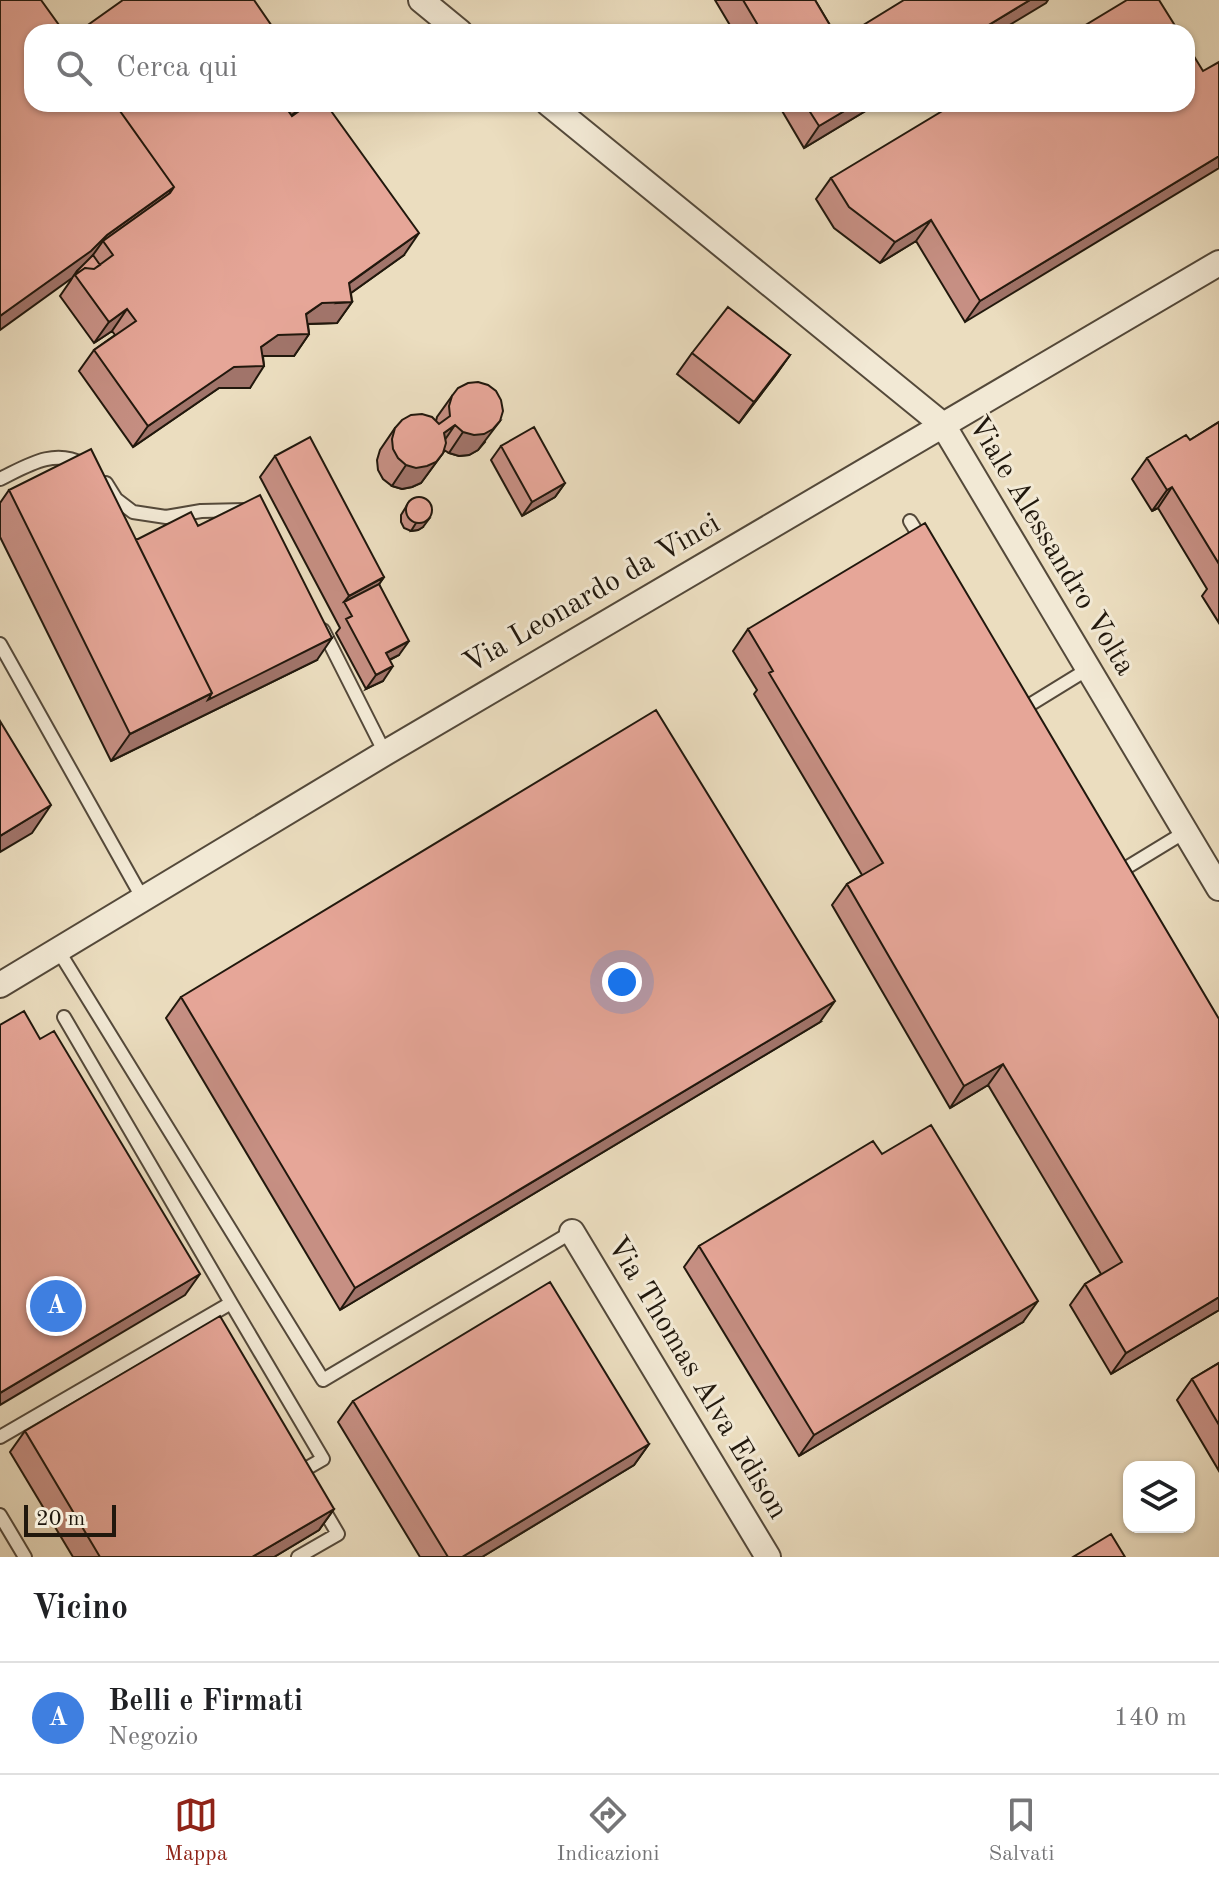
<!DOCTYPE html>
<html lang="it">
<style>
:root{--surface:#fff;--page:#f2f2f2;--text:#202124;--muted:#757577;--line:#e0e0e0;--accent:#8f2418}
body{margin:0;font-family:"Old Standard TT",serif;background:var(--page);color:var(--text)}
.controls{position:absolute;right:24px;bottom:24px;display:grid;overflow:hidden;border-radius:16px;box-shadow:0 2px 6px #0004}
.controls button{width:72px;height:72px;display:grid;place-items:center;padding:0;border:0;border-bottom:2px solid var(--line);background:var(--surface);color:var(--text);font:40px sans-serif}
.scale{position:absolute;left:24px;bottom:20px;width:92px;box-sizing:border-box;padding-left:8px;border:4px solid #21180d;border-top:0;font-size:22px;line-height:28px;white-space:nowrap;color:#21180d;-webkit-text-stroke:6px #f2e9d5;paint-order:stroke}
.you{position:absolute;left:622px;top:982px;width:28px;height:28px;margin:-20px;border:6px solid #fff;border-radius:50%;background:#1a73e8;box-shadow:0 0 0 12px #1a73e833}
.badge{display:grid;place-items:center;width:52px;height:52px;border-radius:50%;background:var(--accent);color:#fff;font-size:26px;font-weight:700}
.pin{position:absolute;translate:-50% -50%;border:4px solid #fff;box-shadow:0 2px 8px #0006}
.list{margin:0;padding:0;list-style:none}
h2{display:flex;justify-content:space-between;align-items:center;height:104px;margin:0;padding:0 32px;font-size:34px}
h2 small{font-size:26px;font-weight:400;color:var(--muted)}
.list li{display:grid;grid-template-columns:52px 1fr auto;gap:24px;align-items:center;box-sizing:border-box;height:112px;padding:0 32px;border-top:2px solid var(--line)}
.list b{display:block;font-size:30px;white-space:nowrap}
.list p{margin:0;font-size:26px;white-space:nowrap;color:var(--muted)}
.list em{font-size:26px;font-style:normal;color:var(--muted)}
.icon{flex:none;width:44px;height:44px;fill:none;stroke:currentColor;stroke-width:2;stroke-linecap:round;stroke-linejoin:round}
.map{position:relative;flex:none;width:1219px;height:1557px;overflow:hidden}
.search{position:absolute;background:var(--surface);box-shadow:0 2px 6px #0004;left:24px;right:24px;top:24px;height:88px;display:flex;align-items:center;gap:20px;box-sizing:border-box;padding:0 28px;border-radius:24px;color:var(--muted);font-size:30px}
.sheet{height:216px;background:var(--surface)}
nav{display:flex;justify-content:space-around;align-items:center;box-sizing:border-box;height:112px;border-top:2px solid var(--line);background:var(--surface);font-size:22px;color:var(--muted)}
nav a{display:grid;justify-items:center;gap:4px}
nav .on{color:var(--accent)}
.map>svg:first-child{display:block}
</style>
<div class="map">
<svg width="1219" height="1557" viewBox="0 0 1219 1557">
<rect width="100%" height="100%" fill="#ebddbf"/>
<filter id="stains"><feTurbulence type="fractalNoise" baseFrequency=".0025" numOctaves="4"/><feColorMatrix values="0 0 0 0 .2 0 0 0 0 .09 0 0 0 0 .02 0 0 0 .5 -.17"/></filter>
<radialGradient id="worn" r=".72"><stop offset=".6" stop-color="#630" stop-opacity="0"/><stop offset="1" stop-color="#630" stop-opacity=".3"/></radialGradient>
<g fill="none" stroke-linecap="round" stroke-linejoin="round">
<defs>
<path id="lane" d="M0 479C27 466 53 448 83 464
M106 483 116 499 133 512 166 517 201 511 246 510
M910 521 923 542
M323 630 385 753
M0 644 143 899
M1023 709 1088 669
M1121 871 1185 832
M58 950 323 1380 572 1232
M64 1017 231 1303
M0 1437 231 1303 323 1459 302 1471 304 1475
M0 1515 25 1557
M298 1557 338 1534 321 1505"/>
<path id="street" d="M421 0 460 32
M549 104 943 425 1219 888
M0 985 385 753 1219 263
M572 1232 768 1557"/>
</defs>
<use href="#lane" stroke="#54493a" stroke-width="16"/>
<use href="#street" stroke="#54493a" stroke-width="28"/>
<use href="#lane" stroke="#f2e9d5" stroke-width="12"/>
<use href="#street" stroke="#f2e9d5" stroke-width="24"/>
</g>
<path fill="#c68f83" stroke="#21180d" stroke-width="2" d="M715 0H815L834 32H734Z
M32 32 191 105 301 108 292 115 404 255 351 293 352 302 337 323 308 324 309 334 294 356H263L250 388H219L133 447 79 371 94 350 115 335 112 331 94 343 60 296 71 280 72 278Z
M778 104H877L804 148Z
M1187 104 965 322 916 241 880 263 834 228 816 199 831 178Z
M692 353 790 355 775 376 739 423 677 374Z
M452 396 485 442 478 450 469 455 459 456 449 453 444 450 443 453 421 483 412 487 402 489 392 486 383 479 378 470 377 460 380 450 395 428 436 421 437 417Z
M1219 422V623L1202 596 1207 589 1158 508 1152 511 1132 479 1147 458 1190 440Z
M501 446 565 483 555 497 522 516 491 460Z
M275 456 384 577 379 584 399 655 390 660 383 681 366 689 336 633 340 628 260 477Z
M9 490 136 540 198 526 317 660 111 761 0 537V503Z
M409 502 423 527 418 530 411 531 404 528 401 522V515Z
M748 629 1219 1310 1111 1374 1070 1305 1085 1284 1101 1274 988 1085 950 1108 832 905 847 884 862 875 754 694 757 690 733 651Z
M181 997 820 1022 340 1310 166 1018Z
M882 1154 1023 1322 799 1456 684 1267 699 1246Z
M1219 1363V1471L1177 1400 1192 1379Z
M353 1401 649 1444 634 1465 482 1557H420L338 1422Z
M25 1431 334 1509 319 1530 274 1557H73L10 1452Z"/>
<path fill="#a1746a" stroke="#21180d" stroke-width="2" d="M1030 0H1048L1046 3 998 32H977Z
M294 104H304L301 108 272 130 287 109Z
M856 104H877L804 148 819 126Z
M1219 156V168L965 322 980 301Z
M174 187 155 214 103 241 88 262 77 271 72 278 0 330V316L107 235Z
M931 220 916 241 880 263 895 242Z
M419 233 404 255 337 303 352 302 337 323 307 324 309 334 294 356H263L264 366 250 388H219L133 447 148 426 261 347Z
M127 309 112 331 94 343 109 322Z
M790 355 775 376 739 423 754 402Z
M500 421 478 450 469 455 459 456 449 453 463 432Z
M455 425 440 447 444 433Z
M443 453 421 483 412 487 402 489 392 486 406 465Z
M565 483 555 497 522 516 532 502Z
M1172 487 1158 508 1152 511 1167 490Z
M429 519 423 527 418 530 411 531 416 523Z
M384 577 369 599 344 602 349 596Z
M332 638 317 660 111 761 130 734 212 693Z
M409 641 399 655 375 667 386 653Z
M393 666 383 681 366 689 376 675Z
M51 805 32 833 0 852V836Z
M835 1001 820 1022 340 1310 355 1288Z
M1003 1064 988 1085 950 1108 964 1086Z
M200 1274 185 1295 0 1405V1393Z
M1219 1297V1310L1111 1374 1126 1353Z
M1038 1301 1023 1322 799 1456 814 1435Z
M649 1444 634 1465 482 1557H462Z
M334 1509 319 1530 274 1557H252Z"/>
<path fill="#e6a698" stroke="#21180d" stroke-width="2" d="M0 0H41L64 32H32V104H115L174 187 107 235 91 251 0 316Z
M123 0H254L276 32H78Z
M743 0H815L834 32H762Z
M904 0H1030L977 32H852Z
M1127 0H1159L1179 32H1074Z
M1187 45 1203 71 1219 62V156L980 301 931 220 895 242 849 207 831 178 954 104H1187Z
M115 104H294L287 109 292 116 309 104H326L419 233 349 283 352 302 322 303 306 314 309 334 278 335 261 347 264 366 234 367 148 426 94 350 136 321 127 309 109 322 75 275 85 268 94 269 113 255 103 241 170 193 174 187Z
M805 104H856L819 126Z
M93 255 100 265 94 269 85 268 76 274 77 271Z
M728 307 790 355 754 402 692 353Z
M478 382 488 385 496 391 501 400 503 411 500 421 493 429 484 434 474 435 463 432 455 425 444 433 446 443 443 453 436 462 427 466 416 468 406 465 398 458 393 449 392 439 395 428 402 420 411 415 422 414 432 417 439 424 450 416 449 406 452 396 458 388 468 383Z
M1219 422V564L1172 487 1167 490 1147 458 1186 435 1190 440Z
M534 427 565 483 532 502 501 446Z
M310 437 384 577 349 596 275 456Z
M91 449 212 693 130 734 9 490Z
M260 495 332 638 208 700 212 693 136 540 191 512 198 526Z
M406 510a13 13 0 1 1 26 0a13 13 0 1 1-26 0Z
M925 523 1219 1019V1297L1126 1353 1085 1284 1122 1262 1003 1064 964 1086 847 884 883 863 769 673 773 671 748 629Z
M379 584 409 641 386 653 393 666 376 675 346 619 352 616 344 602Z
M656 710 835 1001 355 1288 181 997Z
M0 721 51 805 0 836Z
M24 1011 40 1039 54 1031 200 1274 0 1393V1025Z
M931 1125 1038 1301 814 1435 699 1246 873 1141 882 1154Z
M550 1282 649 1444 462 1557H448L353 1401Z
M220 1316 334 1509 252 1557H100L25 1431Z
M1219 1363V1425L1192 1379Z
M1111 1534 1125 1557H1073Z"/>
<g text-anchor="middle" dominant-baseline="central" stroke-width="6" stroke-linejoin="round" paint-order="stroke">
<g font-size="30" fill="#21180d" stroke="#f2e9d5">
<text transform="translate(1051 546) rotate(59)">Viale Alessandro Volta</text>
<text transform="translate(592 594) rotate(-30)">Via Leonardo da Vinci</text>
<text transform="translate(697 1378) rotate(59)">Via Thomas Alva Edison</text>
</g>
</g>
<rect width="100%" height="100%" filter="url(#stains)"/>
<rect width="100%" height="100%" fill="url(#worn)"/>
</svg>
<div class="controls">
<button><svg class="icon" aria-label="layers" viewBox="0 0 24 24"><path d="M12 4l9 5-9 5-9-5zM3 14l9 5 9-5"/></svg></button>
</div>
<div class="scale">20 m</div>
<div class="you"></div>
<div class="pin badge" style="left:56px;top:1306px;background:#3f7fe0">A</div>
<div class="search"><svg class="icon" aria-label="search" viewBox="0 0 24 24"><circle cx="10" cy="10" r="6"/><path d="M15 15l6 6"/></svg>Cerca qui</div>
</div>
<section class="sheet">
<h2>Vicino<small></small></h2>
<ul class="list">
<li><span class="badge" style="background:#3f7fe0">A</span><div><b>Belli e Firmati</b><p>Negozio</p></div><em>140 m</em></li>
</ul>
</section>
<nav>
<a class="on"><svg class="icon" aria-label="map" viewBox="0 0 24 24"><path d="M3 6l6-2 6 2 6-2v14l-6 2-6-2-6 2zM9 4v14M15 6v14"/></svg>Mappa</a>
<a><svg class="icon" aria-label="directions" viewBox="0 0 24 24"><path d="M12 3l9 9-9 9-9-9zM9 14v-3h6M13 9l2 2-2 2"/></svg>Indicazioni</a>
<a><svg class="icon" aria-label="saved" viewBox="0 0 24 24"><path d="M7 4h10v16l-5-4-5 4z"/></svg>Salvati</a>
</nav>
